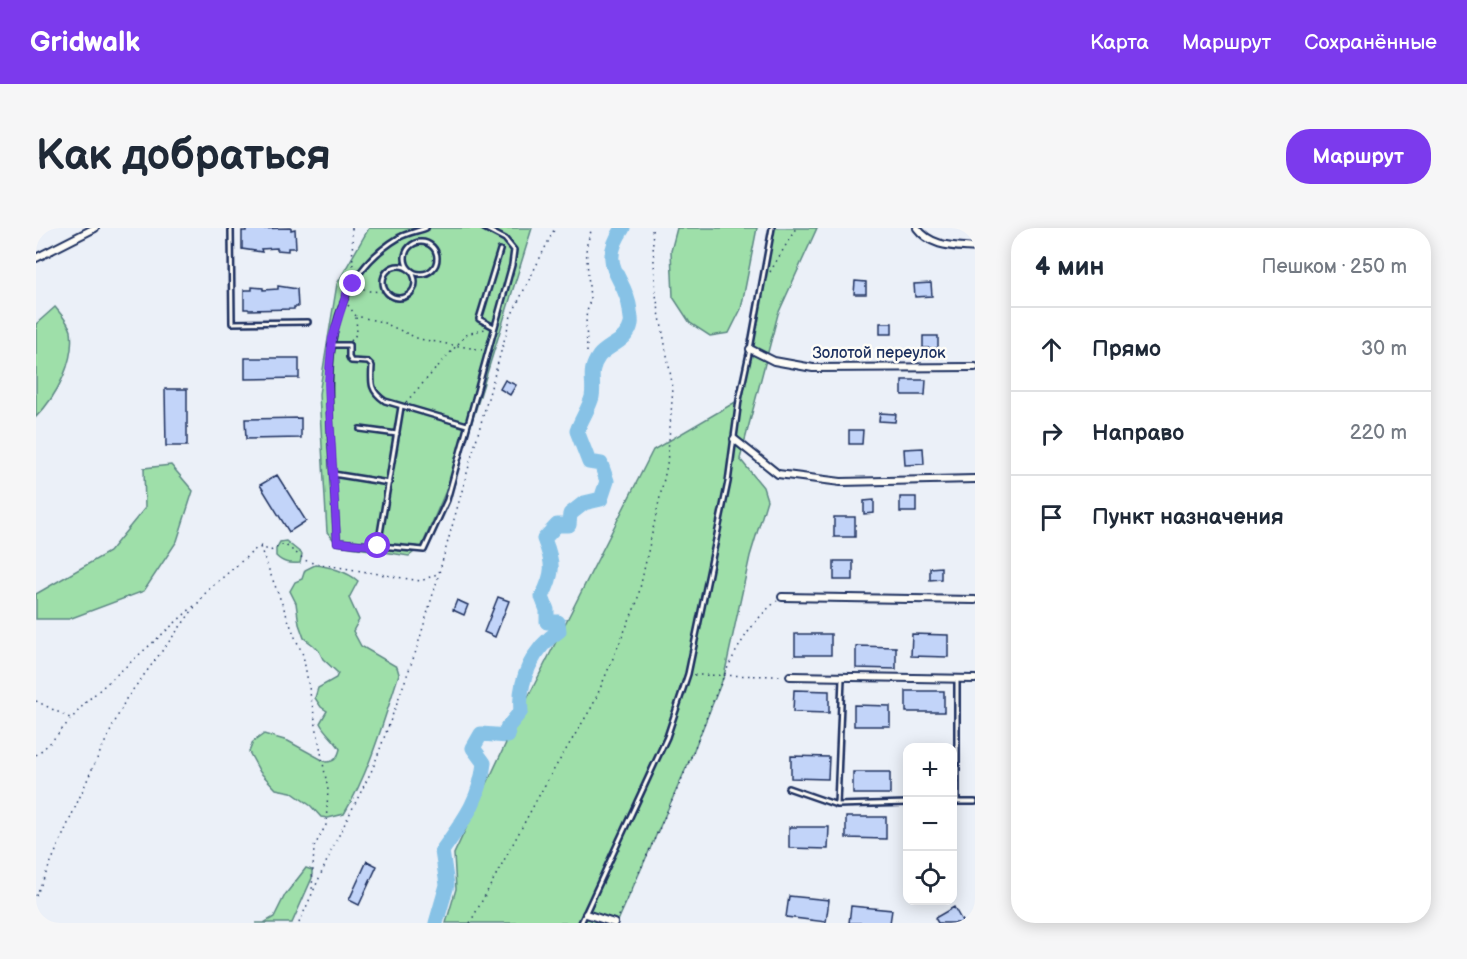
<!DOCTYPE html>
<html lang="ru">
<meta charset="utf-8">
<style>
:root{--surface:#fff;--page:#f6f6f7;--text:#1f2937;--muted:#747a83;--line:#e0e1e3;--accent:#7c3aed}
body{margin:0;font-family:"Balsamiq Sans",sans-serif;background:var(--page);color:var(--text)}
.controls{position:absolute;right:18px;bottom:18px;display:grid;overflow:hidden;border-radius:12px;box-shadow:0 3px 15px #0003}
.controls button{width:54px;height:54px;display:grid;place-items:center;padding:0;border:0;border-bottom:2px solid var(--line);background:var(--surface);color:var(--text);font:30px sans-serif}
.stop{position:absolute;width:18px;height:18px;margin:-14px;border:4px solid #7c3aed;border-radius:50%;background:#fff}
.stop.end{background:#7c3aed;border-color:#fff;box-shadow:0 2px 6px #0008}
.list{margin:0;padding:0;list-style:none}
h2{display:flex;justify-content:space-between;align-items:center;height:78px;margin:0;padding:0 24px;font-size:26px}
h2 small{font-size:20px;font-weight:400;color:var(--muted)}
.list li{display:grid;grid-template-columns:39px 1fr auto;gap:18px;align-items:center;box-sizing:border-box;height:84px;padding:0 24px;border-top:2px solid var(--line)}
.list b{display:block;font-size:22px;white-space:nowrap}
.list em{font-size:20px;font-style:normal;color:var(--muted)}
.icon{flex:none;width:33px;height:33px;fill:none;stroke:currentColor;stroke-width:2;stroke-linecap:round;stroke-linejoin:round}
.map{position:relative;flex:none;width:939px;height:695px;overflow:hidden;border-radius:24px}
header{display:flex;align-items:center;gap:36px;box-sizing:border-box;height:84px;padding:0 30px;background:var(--accent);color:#fff}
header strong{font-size:28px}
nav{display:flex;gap:33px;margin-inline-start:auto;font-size:21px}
.intro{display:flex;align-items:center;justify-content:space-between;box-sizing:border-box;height:144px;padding:0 36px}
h1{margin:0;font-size:42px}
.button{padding:15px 27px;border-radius:24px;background:var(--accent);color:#fff;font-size:21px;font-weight:700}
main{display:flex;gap:36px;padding:0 36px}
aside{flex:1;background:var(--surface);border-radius:24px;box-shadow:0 3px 15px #0003}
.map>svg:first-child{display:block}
</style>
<header>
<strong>Gridwalk</strong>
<nav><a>Карта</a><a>Маршрут</a><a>Сохранённые</a></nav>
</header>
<div class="intro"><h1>Как добраться</h1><a class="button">Маршрут</a></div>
<main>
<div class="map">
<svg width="939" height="695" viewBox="0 0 939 695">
<rect width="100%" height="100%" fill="#ebf0f8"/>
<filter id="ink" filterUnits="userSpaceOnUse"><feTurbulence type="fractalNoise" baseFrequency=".0167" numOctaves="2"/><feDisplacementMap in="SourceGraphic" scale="12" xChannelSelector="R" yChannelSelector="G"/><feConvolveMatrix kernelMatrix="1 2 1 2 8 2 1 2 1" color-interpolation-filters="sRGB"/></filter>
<g filter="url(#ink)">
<path fill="#9edfa9" stroke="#5c8784" stroke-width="1.5" d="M333 0H496L426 226 386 318 373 328 302 317 291 304 283 166 301 56Z
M641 0H721L705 81 693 105 674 108 654 95 637 69 635 23Z
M736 0H781L742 86 704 231 727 259 731 272 714 328 688 448 655 529 581 695H410L420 661 418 626 485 483 617 222 703 172Z
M19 79C24 85 33 95 35 103 39 133 21 168 0 189V96Z
M135 237 157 263 141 313 108 363 33 391H0V366L73 324 109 280 108 240Z
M250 313 266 326 264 335C254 336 247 335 240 328V321L244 314Z
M279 337C292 338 312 344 322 353L313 370 323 392 317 403 325 418 361 439 363 446C347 494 334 543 308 586L292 590 285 589 275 578 255 564 240 561 224 544 213 524 217 514 228 506 252 513 290 534C299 534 302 529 304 521 298 511 289 505 284 495L291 483 285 479 279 470 282 460 300 450 302 445 287 431 283 423 277 417 268 410 263 396 260 375 254 363 259 354 266 351 269 342Z
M270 640 276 642V650L256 695H219H228L238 689 249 667Z"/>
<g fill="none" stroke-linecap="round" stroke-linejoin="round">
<path stroke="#87c2e6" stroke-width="15" d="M400 695 411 657 406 623C427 593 444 573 448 535L437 520 445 506 472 508 471 500 485 483C482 452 497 420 523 403L522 394H511V382L506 369C518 345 518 336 508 311L521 297H533L534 286 548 275 565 271 571 253 565 236 553 234 541 203C545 192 553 180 556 169 559 152 551 145 563 128 572 117 592 113 595 96 596 92 594 86 594 82 590 47 560 40 587 0"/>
</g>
<path fill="#c2d4f9" stroke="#1b2f5e" stroke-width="1.5" d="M255 0V2L259 1 260 20H252V23L241 22V20L225 21 226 24 206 21V3H210V1Z
M819 53 830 54V66H818Z
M895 55 896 68 879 69 878 56Z
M242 58 261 61 262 79H258V81L213 82 212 81H208V62H216V59L227 60V62L242 61Z
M844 95H856V106H844Z
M887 108H902V120H887Z
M209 130H263V150L209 151Z
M469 152 480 157 474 167 464 161Z
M866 152H890L889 167H866Z
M129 161H151V218H130Z
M844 185 860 186 859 194 843 193Z
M265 190V210L210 211 209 191Z
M813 202H827L826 216H813Z
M887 220 888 236 869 237 868 221Z
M241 247 270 293 253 304 224 257Z
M864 269H880V284H864Z
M838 272V285L828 286V273Z
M798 289H819V309H798Z
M798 333H817V352H798Z
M905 339V351L894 352V340Z
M462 369 473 373 459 409 448 404Z
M421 372 432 377 428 387 417 382Z
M759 406H795V427H759Z
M876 406 912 407V429L875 428Z
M820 418 860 419V441L820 440Z
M758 462 793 463V485L757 484Z
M870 463H908V484H870Z
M818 477 854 478V498H818Z
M755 528 793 529 792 551 755 550Z
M817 544H854V566H817Z
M810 589H850V611L810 610Z
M753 599H793L792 621 753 620Z
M331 633 341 638 323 677 313 672Z
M753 668 793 672 790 694 750 689Z
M815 678 856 682 854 695H813Z
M918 679 927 695H902L899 690Z"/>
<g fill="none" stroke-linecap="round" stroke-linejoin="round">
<defs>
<path id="lane" d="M195 0 196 95 272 94
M390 0C382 3 372 5 364 9 288 54 291 136 295 214 297 247 299 281 301 314L388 322 411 272 476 37 478 22 469 11 448 0
M369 30a16 16 0 1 1 32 0a16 16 0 1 1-32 0Z
M347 54a16 16 0 1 1 32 0a16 16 0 1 1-32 0Z
M458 99 443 91 464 22
M295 117H313V129L315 133 332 134 336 138C335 155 334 163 349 173L431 197
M324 201 361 206
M297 246 353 255
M342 318 365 179
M752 560 801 577 872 575
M916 574H939
M921 574V451
M801 577 806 450
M545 695 631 509 652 446 692 254 703 172 714 121 736 0"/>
<path id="street" d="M881 0C895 19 917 18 939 20
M0 30 59 0
M714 121 738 133 777 140 939 139
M698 211 742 246 805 254 939 251
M746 369 939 372
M754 448 939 451
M550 686 578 695"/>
</defs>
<use href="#lane" stroke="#1b2f5e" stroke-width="8"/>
<use href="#street" stroke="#1b2f5e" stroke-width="10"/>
<path stroke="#1b2f5e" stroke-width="1.5" stroke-dasharray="1.5 4.5" stroke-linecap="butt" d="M316 0 317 44
M734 44 760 0
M322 58 332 63 351 64
M312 77 320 88 346 94 383 111 446 122
M315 113 321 105 320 89
M551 124 550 89 554 71 550 19 556 0
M370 174 431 106 449 101
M224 318 234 323 248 316 272 334 385 353 403 345 475 88 519 0
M224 319 259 409 267 427 292 562 290 597 278 619 276 663
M658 447 747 448
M0 473 34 490
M0 527 13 516 50 474 159 377
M0 668 57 539 90 471 171 363 222 319
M583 688C607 635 633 582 655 529 676 479 697 406 741 373
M263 695 298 617 337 540 380 423 403 346
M434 695 511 553 557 477 601 374 631 237 637 160 620 67 616 0"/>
<use href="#lane" stroke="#fdfcf7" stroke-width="3"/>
<use href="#street" stroke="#fdfcf7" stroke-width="6"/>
</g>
</g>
<g fill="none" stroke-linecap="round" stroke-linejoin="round" filter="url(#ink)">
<path stroke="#7c3aed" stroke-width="8" d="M317 56 311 63 296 111 292 155 301 314 342 318"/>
</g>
<g text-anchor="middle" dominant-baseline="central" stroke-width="5" stroke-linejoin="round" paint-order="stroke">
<g font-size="16" fill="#1b2f5e" stroke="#fdfcf7">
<text x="843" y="125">Золотой переулок</text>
</g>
</g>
</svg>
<div class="controls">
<button>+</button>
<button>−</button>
<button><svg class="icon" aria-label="locate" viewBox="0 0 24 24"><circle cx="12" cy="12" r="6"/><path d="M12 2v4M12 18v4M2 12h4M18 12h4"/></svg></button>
</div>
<div class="stop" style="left:342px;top:318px"></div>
<div class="stop end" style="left:317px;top:56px"></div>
</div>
<aside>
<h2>4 мин<small>Пешком · 250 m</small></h2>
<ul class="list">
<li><svg class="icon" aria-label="ahead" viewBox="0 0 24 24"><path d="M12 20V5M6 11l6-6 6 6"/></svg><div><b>Прямо</b></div><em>30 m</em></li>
<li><svg class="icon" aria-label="right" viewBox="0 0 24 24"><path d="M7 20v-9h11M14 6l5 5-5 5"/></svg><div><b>Направо</b></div><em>220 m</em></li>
<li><svg class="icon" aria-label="arrive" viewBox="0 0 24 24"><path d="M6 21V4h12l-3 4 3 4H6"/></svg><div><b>Пункт назначения</b></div></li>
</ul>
</aside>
</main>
